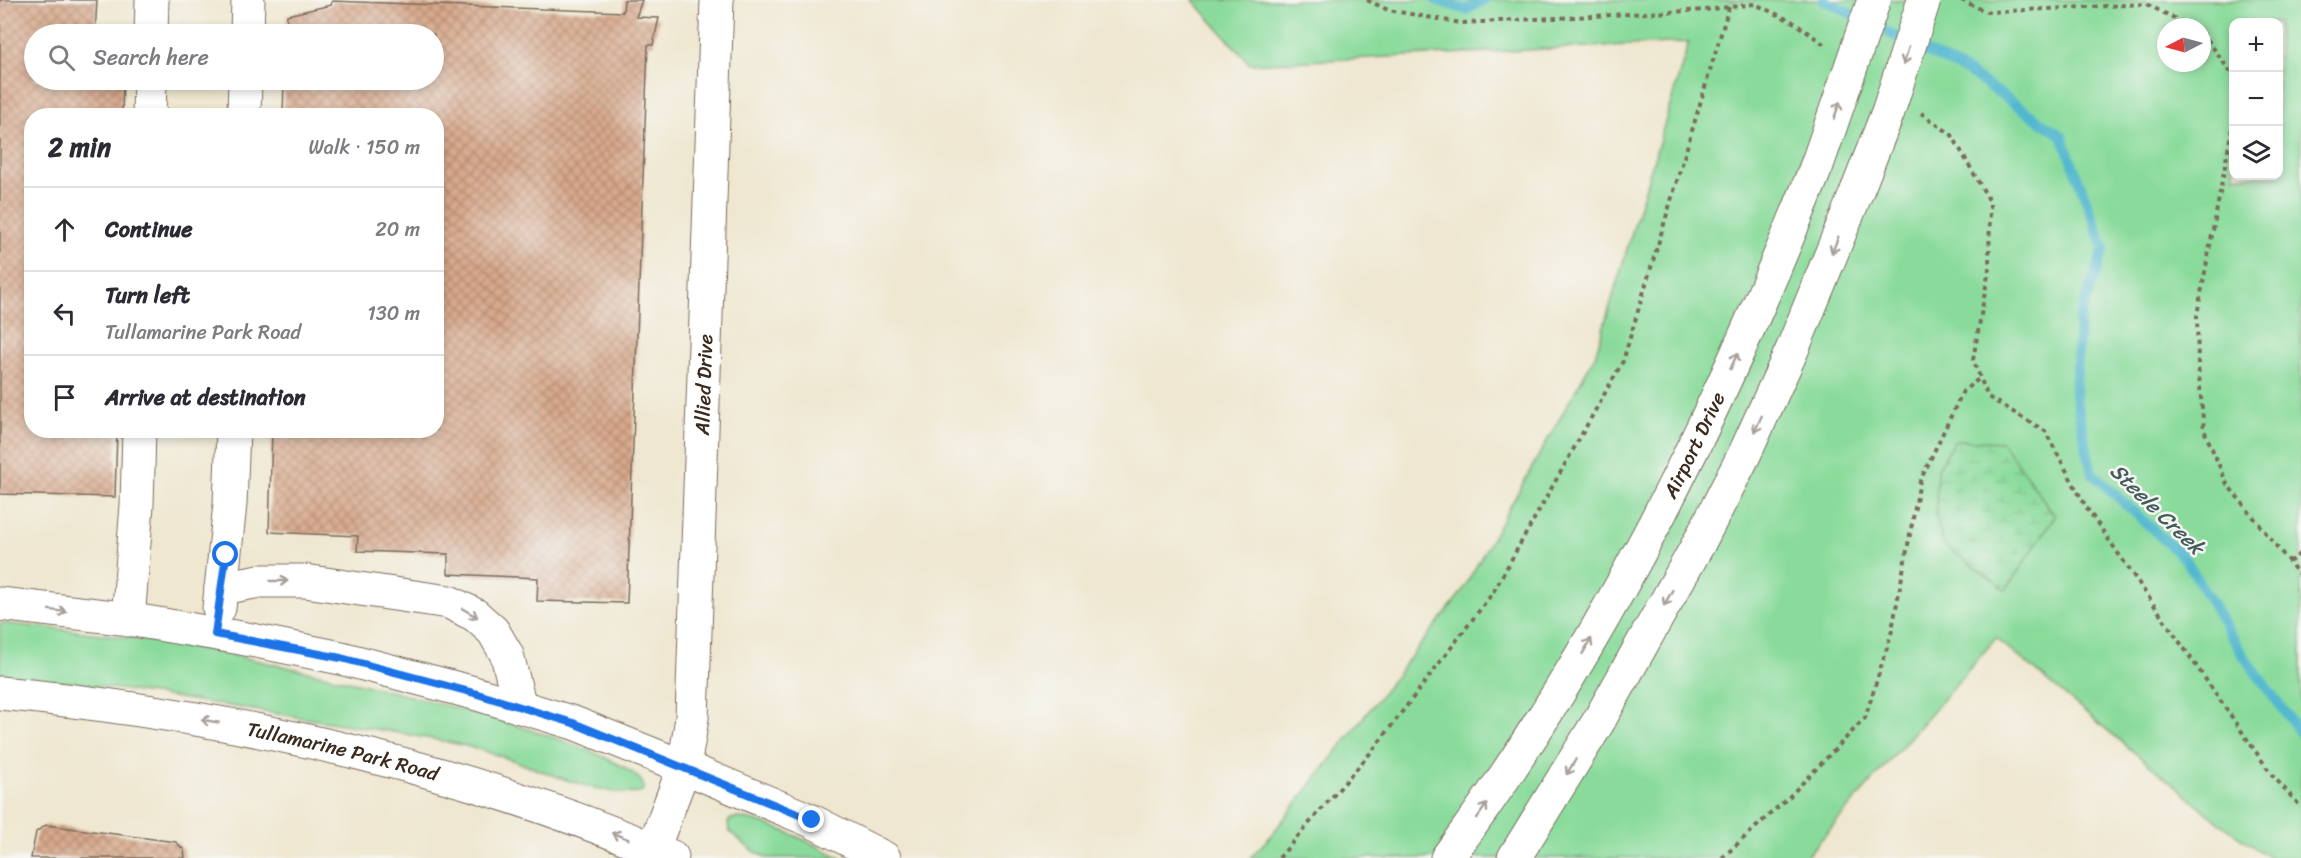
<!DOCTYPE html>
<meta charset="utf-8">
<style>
:root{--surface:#fff;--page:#f7f7f7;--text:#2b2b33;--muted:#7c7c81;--line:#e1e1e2}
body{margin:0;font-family:Sriracha,sans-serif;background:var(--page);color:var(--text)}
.controls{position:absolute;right:18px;top:18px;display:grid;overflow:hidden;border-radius:12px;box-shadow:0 3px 9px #0003}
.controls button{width:54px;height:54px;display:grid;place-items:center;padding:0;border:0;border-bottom:2px solid var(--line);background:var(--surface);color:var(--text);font:30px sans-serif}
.compass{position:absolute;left:2157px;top:18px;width:54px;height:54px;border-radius:50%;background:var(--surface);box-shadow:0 3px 9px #0003;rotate:264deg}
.stop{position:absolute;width:18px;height:18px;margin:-14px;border:4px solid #1a73e8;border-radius:50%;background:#fff}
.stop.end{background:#1a73e8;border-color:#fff;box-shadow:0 2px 6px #0008}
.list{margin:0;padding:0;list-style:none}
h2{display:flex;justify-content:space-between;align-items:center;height:78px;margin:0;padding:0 24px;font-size:26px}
h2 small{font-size:20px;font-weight:400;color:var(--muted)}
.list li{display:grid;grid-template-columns:39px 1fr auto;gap:18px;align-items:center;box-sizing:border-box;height:84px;padding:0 24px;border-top:2px solid var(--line)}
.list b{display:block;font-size:22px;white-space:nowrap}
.list p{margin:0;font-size:20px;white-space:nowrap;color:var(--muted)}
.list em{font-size:20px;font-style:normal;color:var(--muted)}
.icon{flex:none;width:33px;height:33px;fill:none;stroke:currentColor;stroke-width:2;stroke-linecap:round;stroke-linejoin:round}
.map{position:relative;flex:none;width:2301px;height:858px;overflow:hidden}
.search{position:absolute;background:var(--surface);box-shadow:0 3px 9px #0003;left:24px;top:24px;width:420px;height:66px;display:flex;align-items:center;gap:15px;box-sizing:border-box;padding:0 21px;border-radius:33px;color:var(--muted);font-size:22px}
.panel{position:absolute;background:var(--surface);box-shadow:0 3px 9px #0003;left:24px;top:108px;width:420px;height:330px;border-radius:24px}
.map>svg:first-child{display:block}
</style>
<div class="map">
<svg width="2301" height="858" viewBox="0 0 2301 858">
<defs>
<pattern id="wetland-marsh" width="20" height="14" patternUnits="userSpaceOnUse" patternTransform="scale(1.5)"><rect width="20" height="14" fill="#8adb9b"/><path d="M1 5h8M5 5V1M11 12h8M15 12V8" fill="none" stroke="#78bc85"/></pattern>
<pattern id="building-cross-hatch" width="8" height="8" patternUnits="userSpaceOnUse" patternTransform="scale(1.5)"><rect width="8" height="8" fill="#d8a98c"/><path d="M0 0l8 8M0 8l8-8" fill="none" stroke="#b08a72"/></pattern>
</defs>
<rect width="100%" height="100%" fill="#f6f6f2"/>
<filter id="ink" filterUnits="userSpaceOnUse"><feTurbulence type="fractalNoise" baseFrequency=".0167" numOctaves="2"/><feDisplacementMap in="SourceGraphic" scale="12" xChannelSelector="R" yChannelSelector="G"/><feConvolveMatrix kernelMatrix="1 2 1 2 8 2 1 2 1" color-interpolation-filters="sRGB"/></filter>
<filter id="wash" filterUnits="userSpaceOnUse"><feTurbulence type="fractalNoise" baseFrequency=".008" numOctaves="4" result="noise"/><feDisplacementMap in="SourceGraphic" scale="24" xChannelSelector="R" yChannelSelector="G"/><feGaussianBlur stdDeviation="1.35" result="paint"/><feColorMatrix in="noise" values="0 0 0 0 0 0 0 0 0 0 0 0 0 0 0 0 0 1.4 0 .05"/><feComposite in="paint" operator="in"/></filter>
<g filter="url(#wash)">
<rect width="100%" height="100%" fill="#efe7d0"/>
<path fill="#8adb9b" stroke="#62825c" stroke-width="1.5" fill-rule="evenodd" d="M1193 0H2301V858H2270L2221 824 1996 638 1805 858H1250L1269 838 1461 593 1595 356 1689 42 1250 64ZM2234 22H2278V176H2234ZM2166 27H2202V63H2166Z
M0 623C62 629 124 636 185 646 243 656 639 739 644 788L640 793C592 798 519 758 470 747 411 733 351 726 291 716 194 700 98 684 0 675Z
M740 818C776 824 808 842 841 858H766L749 848 729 831 728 822 731 819Z"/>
<path fill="url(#wetland-marsh)" stroke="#62825c" stroke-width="1.5" d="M1955 440 2002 442 2055 516 2006 590 1943 544 1936 515 1937 470Z"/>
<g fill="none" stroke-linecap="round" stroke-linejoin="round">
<path stroke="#51b7cf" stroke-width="10" d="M1435 0 1467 10 1484 0
M1823 0 1968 72 2062 136 2104 248 2080 318 2075 395 2092 473 2186 560 2243 655 2301 734"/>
</g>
<g id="blocks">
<path fill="url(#building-cross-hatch)" d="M0 0H97L95 34H34V80H123L122 116H32V430H117L115 497 0 494Z
M624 0H642L636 17 659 18 653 45H648L627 603 537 601 538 578 448 574V554L357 551 358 536 269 532 272 430H436V116H283L284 80H434V34H286L287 15 331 5 332 1 623 12Z
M46 825 176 842 184 850 185 858H31L36 832Z"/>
</g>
</g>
<g filter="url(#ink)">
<use href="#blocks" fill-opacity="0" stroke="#7a6c5c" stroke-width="1.5"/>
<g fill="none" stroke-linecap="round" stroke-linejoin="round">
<defs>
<g id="minor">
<path d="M151 34 152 0"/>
<path d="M247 34 248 0"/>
<path d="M149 116 150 80"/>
<path d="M244 116 245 80"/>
<path d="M221 588 260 581H305L449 602 475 615 493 631 507 655 520 707"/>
<path d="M0 604 122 618 241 638 341 658 474 693 574 723 684 767 812 821 884 858"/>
<path d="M219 608 230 504 233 430"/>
<path d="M128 620 137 505 139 430"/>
<path id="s1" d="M0 693C231 715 459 766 672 857"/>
<path id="s2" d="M653 849 684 767 692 718 717 0"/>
</g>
<g id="major">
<path id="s3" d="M1447 858C1604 647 1720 409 1817 165"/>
<path d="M1514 858 1597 724 1699 543 1745 453 1792 350 1857 191"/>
</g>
</defs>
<use href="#minor" stroke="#7a6c5c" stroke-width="35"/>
<use href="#major" stroke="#7a6c5c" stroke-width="35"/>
<path stroke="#7a6c5c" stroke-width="4" stroke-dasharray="4.5 4.5" stroke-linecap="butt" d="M1367 0 1388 10 1461 23 1705 10 1755 4 1793 22 1825 45
M1961 0 1987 12 2146 4 2192 27
M2202 32 2234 77
M2234 111 2233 123 2197 315 2198 365 2204 430 2227 484 2301 577
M1921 113 1952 135 1990 202 1989 269 1973 360 1988 397 2045 431 2086 507 2272 775 2301 807
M2289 562 2301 553
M1279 858 1373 750 1492 594 1623 361 1729 7
M1722 858 1790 796 1865 718 1891 635 1920 481 1963 391 1980 378"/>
<use href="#minor" stroke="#fff" stroke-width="33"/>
<use href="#major" stroke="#fff" stroke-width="33"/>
<defs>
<path id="major-bridge" d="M1817 165 1874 0
M1857 191 1888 112 1924 0"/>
</defs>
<use href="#major-bridge" stroke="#7a6c5c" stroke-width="35" stroke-linecap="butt"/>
<use href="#major-bridge" stroke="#fff" stroke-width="33"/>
</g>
<defs><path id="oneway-shaft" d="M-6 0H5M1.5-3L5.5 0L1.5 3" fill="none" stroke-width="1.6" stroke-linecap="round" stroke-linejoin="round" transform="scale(1.5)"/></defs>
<g stroke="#a79f9a">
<use href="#oneway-shaft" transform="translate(1906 56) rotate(108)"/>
<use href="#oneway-shaft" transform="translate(1837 110) rotate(-71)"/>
<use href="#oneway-shaft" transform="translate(1835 245) rotate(112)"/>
<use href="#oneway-shaft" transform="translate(1734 361) rotate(-66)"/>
<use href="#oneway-shaft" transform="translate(1758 424) rotate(115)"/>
<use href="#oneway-shaft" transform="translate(279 581)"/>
<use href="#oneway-shaft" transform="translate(1668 598) rotate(119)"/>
<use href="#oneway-shaft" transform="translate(58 611) rotate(7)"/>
<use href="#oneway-shaft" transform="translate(470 613) rotate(30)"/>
<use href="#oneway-shaft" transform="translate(1587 646) rotate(-60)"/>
<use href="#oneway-shaft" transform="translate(210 721) rotate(-170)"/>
<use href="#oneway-shaft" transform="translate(1571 767) rotate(121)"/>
<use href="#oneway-shaft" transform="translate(1482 811) rotate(-55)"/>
<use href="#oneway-shaft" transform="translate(620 836) rotate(-159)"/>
</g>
</g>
<g fill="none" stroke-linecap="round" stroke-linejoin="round" filter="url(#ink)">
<path stroke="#1a73e8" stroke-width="8" d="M226 555 215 634 341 658 474 693 573 723 812 820"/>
</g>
<g text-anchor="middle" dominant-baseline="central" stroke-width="5" stroke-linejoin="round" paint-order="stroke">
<g font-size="20" fill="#3b2a1e" stroke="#f6f6f2">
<text stroke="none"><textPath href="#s2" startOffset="471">Allied Drive</textPath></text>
<text stroke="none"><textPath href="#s3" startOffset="482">Airport Drive</textPath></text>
<text stroke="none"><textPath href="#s1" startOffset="348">Tullamarine Park Road</textPath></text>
</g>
<g font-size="21" font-style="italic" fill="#435b5c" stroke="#f6f6f2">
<text transform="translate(2157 509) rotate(44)">Steele Creek</text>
</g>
</g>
</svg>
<div class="controls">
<button>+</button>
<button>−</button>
<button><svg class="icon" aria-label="layers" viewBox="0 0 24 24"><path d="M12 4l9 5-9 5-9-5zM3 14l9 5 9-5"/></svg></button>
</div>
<svg class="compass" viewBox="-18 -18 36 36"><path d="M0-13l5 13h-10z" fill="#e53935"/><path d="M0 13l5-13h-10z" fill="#7c7c81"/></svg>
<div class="stop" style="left:226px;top:555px"></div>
<div class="stop end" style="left:812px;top:820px"></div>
<div class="search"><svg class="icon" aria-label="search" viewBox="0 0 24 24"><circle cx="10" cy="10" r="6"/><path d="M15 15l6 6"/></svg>Search here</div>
<section class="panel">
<h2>2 min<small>Walk · 150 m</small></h2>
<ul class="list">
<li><svg class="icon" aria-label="ahead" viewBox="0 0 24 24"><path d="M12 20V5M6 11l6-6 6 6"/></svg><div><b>Continue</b></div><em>20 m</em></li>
<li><svg class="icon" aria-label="left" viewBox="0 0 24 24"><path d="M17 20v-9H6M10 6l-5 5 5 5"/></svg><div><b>Turn left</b><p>Tullamarine Park Road</p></div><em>130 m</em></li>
<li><svg class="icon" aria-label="arrive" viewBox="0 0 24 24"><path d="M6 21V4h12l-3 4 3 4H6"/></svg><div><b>Arrive at destination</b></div></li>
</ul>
</section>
</div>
